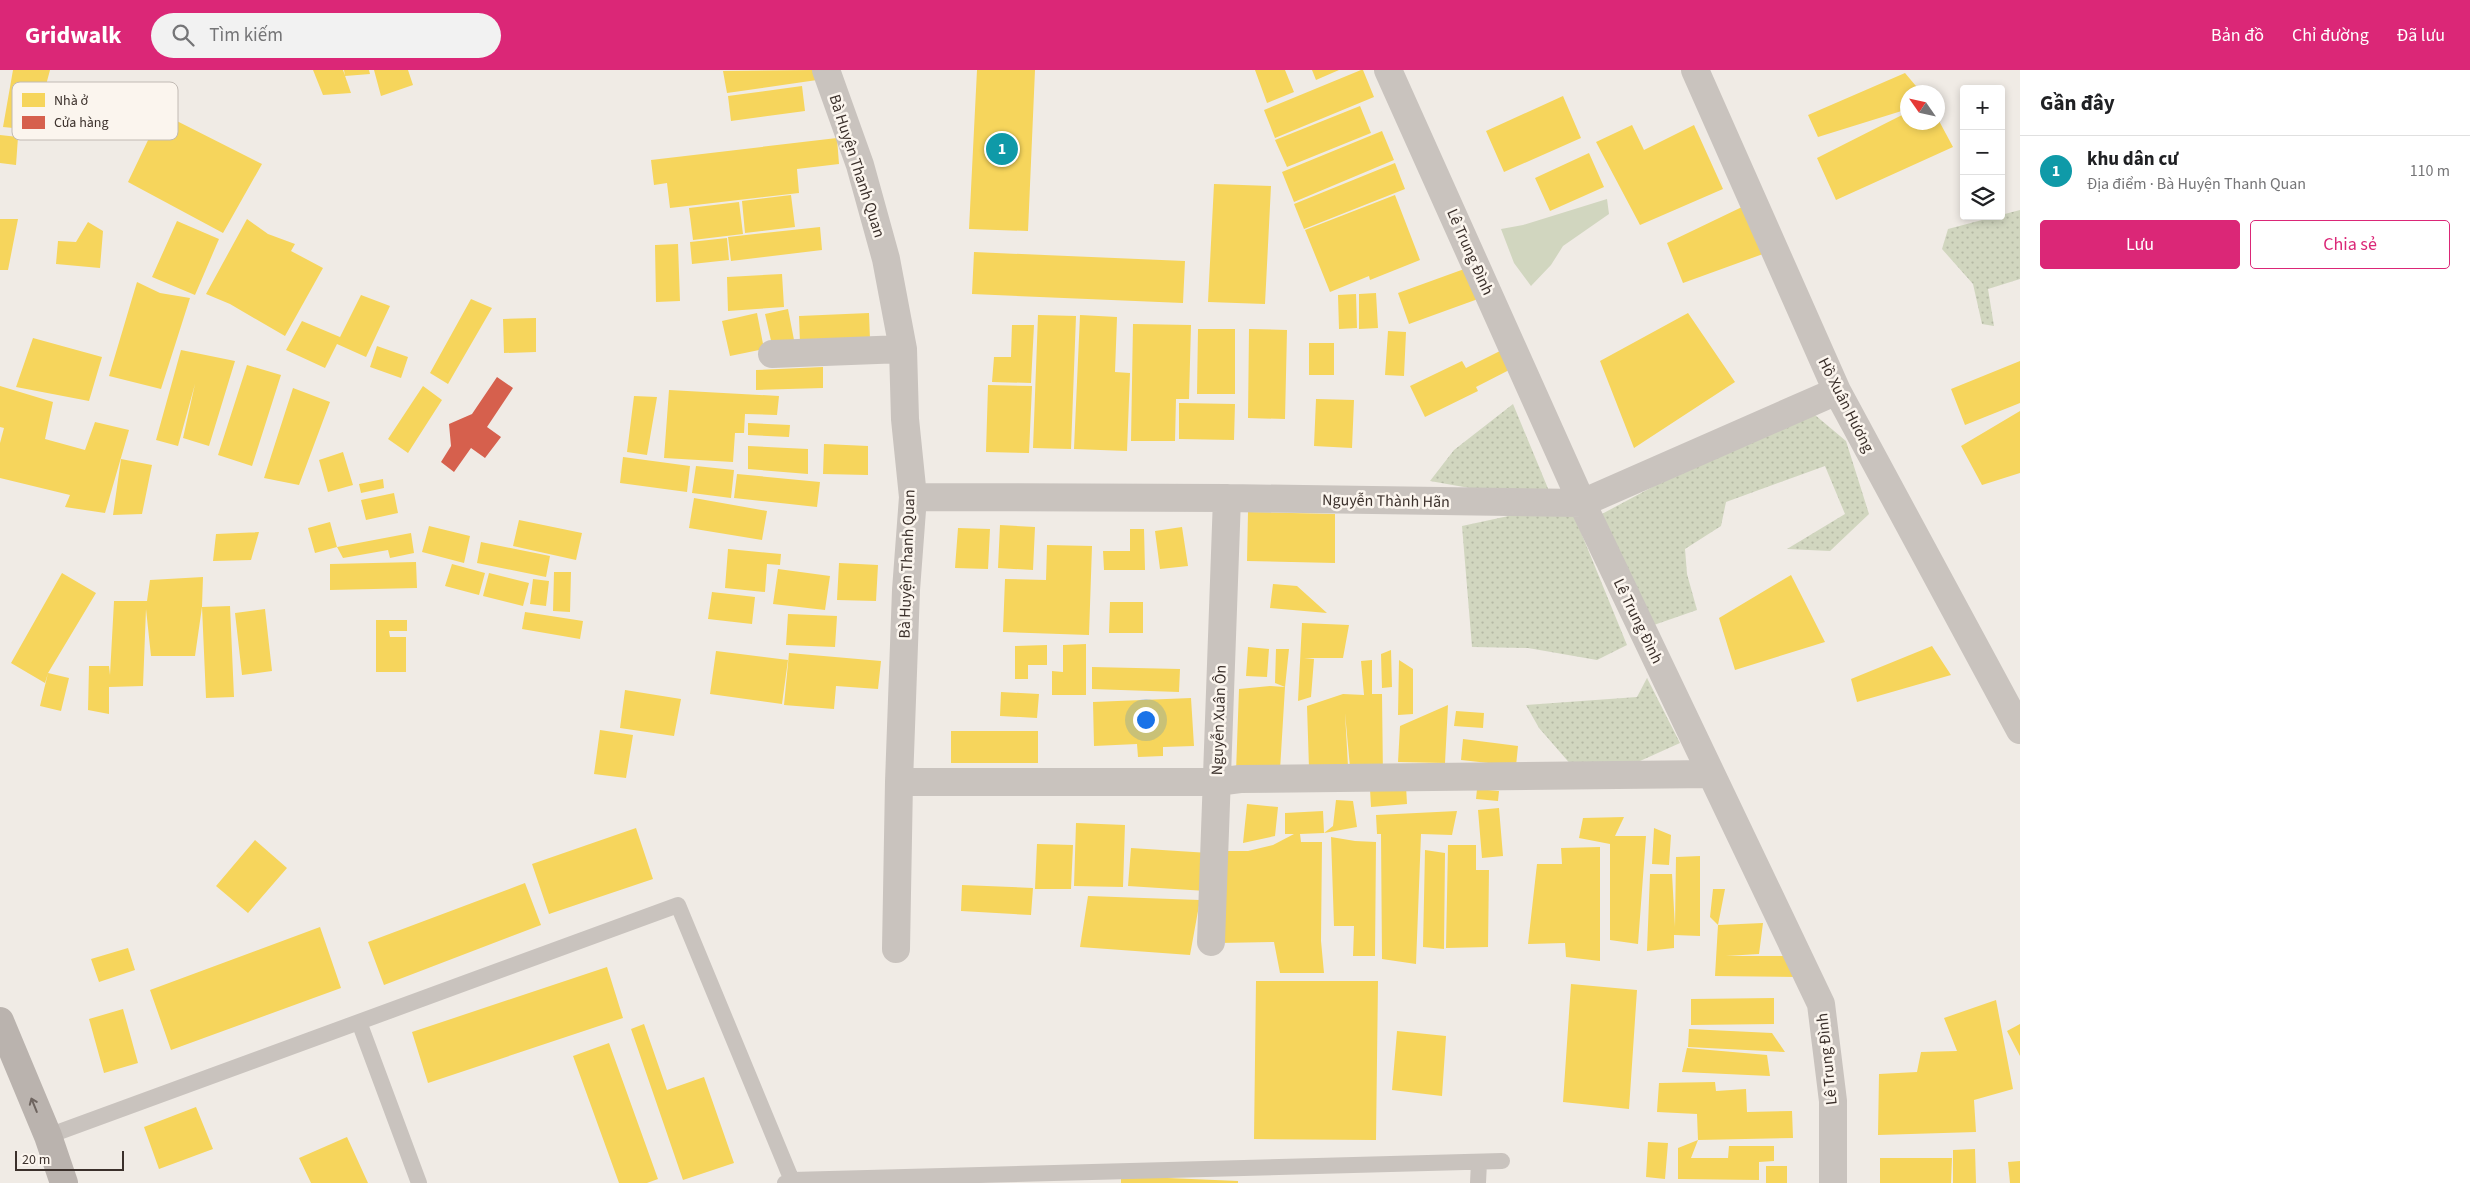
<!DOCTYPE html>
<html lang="vi">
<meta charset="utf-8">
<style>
:root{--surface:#fff;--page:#f2f2f2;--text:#202124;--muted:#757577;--line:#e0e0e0;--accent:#db2777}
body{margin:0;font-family:"Source Sans 3",sans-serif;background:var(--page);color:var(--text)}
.controls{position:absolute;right:15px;top:15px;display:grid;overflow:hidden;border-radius:5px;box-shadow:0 2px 8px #0003}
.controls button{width:45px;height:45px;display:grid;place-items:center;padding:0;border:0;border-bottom:1px solid var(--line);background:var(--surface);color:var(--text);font:25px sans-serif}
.compass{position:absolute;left:1900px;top:15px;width:45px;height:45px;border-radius:50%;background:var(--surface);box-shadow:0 2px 8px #0003;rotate:304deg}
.scale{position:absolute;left:15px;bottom:12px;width:109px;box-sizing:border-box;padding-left:5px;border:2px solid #3b302b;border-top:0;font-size:14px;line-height:18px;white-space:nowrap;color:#3b302b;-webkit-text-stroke:4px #fbf5ee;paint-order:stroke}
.you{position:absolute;left:1145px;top:649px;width:18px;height:18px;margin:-12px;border:4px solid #fff;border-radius:50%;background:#1a73e8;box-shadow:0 0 0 8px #1a73e833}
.badge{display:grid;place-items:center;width:32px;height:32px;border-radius:50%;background:var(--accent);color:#fff;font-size:16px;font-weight:700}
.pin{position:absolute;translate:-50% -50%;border:2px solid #fff;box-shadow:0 1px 5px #0006}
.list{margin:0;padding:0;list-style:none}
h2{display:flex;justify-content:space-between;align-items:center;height:65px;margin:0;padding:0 20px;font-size:21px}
h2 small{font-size:16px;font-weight:400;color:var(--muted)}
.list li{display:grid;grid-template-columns:32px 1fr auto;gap:15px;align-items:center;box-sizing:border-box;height:70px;padding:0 20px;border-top:1px solid var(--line)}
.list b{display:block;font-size:19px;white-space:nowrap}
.list p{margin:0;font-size:16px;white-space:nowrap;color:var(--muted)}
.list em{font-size:16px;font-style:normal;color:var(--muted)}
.actions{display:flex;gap:10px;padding:15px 20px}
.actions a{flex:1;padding:11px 0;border:1px solid var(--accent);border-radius:5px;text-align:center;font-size:18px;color:var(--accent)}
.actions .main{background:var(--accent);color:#fff}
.icon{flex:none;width:28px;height:28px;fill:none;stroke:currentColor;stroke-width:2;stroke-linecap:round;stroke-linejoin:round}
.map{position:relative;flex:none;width:2020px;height:1113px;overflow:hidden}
header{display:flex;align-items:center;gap:30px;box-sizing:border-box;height:70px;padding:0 25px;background:var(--accent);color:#fff}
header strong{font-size:24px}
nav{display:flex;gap:28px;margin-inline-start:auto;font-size:18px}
.search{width:350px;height:45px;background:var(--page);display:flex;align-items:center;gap:12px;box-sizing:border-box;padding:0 18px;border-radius:28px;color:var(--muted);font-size:19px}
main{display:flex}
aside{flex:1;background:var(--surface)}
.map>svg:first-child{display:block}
</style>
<header>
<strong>Gridwalk</strong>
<div class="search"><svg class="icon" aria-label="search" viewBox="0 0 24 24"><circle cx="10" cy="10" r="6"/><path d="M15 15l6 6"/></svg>Tìm kiếm</div>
<nav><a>Bản đồ</a><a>Chỉ đường</a><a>Đã lưu</a></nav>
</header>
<main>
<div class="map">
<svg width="2020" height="1113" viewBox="0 0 2020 1113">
<defs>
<pattern id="grass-dots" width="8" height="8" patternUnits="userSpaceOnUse" patternTransform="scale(1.25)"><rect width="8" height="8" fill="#d1d6bf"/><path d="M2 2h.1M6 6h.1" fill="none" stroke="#b4b8a4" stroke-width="1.8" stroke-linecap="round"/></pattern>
</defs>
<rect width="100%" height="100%" fill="#f0ebe5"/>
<path fill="url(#grass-dots)" d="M2020 140V209L1988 219 1994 256 1982 254 1973 214 1942 179 1948 159Z
M1513 334 1554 433 1430 411 1454 380Z
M1815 345 1846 371 1869 444 1830 481 1787 479 1845 444 1825 396 1726 432 1721 456 1685 479 1687 504 1697 540 1651 556 1600 445 1716 383Z
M1569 433 1627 575 1597 590 1528 578 1472 577 1462 456Z
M1647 608 1680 673 1640 691 1580 705 1539 658 1526 635 1637 627Z"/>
<path fill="#d1d6bf" d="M1607 129 1609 144 1563 176 1551 195 1531 216 1514 193 1501 159 1523 155Z"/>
<path fill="#f6d55c" d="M13 0H50L34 60 3 57Z
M313 0H343L351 23 323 25Z
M344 0H369L370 4 345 6Z
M374 0H408L413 15 381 26Z
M815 0 817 10 727 23 723 1Z
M977 0H1035L1028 161 969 159Z
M1255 0H1285L1294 22 1267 33Z
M1312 0H1339L1316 10Z
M1361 0H1363L1374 27 1275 68 1264 40Z
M1905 3 1921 22H1908V39L1818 67 1808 45Z
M802 16 805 41 731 51 728 26Z
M1563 26 1581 68 1504 102 1486 61Z
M1360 36 1371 63 1287 97 1275 70Z
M1908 42V52H1938V49L1953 77 1836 130 1817 88Z
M161 43 262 94 223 163 128 112Z
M1632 55 1644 80 1694 55 1723 119 1640 155 1596 72Z
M1382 61 1394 90 1294 132 1282 102Z
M0 65 18 67 16 95 0 93Z
M837 68 839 94 797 99 799 123 670 138 667 113 654 115 651 90Z
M1589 83 1604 117 1550 141 1535 108Z
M1395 93 1405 119 1304 159 1294 134Z
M1214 114 1271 116 1265 234 1208 232Z
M791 125 795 157 745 163 742 131Z
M1395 125 1420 190 1370 210 1369 206 1330 222 1305 160Z
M739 132 743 164 693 170 689 138Z
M1742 137 1763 184 1683 213 1667 173Z
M0 149H18L8 200H0Z
M247 149 268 164 295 174 291 181 323 198 285 266 230 234 206 224Z
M177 151 219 169 195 225 152 207Z
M88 152 103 161 100 198 56 194 58 171 76 172Z
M820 157 822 180 731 191 728 167Z
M727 168 729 190 692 194 690 172Z
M678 174 680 231 656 232 655 175Z
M974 182 1185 191 1183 233 972 224Z
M1467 198 1478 229 1409 254 1398 223Z
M782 204 784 237 728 241 727 207Z
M137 212 160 223 190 228 161 319 109 306Z
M1376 223 1378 258 1359 259V224Z
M1356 224 1357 258 1339 259 1338 225Z
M361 225 390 236 366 287 337 274 325 298 286 280 302 251 340 267Z
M471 229 492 238 448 314 430 303Z
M788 239 794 270 772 275 765 244Z
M757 243 764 279 730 286 722 251Z
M869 243 870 270 800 273 799 246Z
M1688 243 1735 312 1634 378 1600 291Z
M1038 245 1076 246 1071 379 1033 378Z
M1080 245 1117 247 1115 302 1130 303 1127 381 1074 379Z
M536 248V282L504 283 503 249Z
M1133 254 1191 255 1189 329H1176L1175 371H1131Z
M1012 255H1034L1031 313 992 312 994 287H1011Z
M1198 259H1235V324H1197Z
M1249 259 1287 260 1285 349 1248 348Z
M1388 261 1406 262 1404 306 1385 305Z
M33 268 102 287 89 331 16 317Z
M1309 273H1334V305H1309Z
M377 276 408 287 401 308 370 297Z
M1506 278 1515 297 1476 317 1478 321 1425 347 1410 316 1462 291 1466 298Z
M181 280 235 291 209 376 183 368 195 314 178 376 156 370Z
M2020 291V333L1965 355 1951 319Z
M247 295 281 305 252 396 218 385Z
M823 297V318L756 320V300Z
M988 315 1032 316 1029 383 986 382Z
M0 316 53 332 45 369 85 380 95 352 129 360 105 443 65 437 70 425 0 408V373L4 358 0 357Z
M423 316 442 330 408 383 388 369Z
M293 318 330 332 299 415 264 408Z
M669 320 779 326 777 345 745 344 744 363H735L733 392 664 388Z
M634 326 657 327 647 385 627 382Z
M1316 329 1354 330 1352 378 1314 376Z
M1179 333 1235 334 1234 370 1179 369Z
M2020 341V403L1982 415 1961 376Z
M748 353 790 355 789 367 748 365Z
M824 374 868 376V405L823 404Z
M748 376 808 379V404L748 399Z
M343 382 353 415 328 422 319 390Z
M623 387 690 396 687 422 620 413Z
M121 389 152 395 142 444 113 445Z
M696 396 734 400 731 428 692 423Z
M737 404 820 412 817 437 734 428Z
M383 409 384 418 361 423 359 414Z
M394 423 398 443 366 450 361 430Z
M694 428 767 441 762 470 689 458Z
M1248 442 1335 444V493L1247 491Z
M519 450 582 463 576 490 513 476Z
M330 452 337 477 315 483 308 458Z
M1000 455 1035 457 1033 500 998 498Z
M429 456 470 466 464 493 422 482Z
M1182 457 1188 496 1160 499 1155 461Z
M958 458 990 459 988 499 955 498Z
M1130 459H1144L1145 500H1104L1103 481H1130Z
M259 462 251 490 213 491 216 464Z
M411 463 414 483 390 488 388 480 343 488 337 477Z
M481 472 550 486 546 507 477 493Z
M1047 475 1092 476 1089 565 1003 562 1005 509 1046 510Z
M728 479 781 484 780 495 767 494 765 522 725 518Z
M416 492 417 518 330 520V494Z
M839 493 878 495 876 531 837 530Z
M452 494 485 503 479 525 445 516Z
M778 499 830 506 825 540 773 534Z
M554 502H571L570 542 553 541Z
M62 503 96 523 48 603 69 608 61 641 40 636 48 603 45 613 11 593Z
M489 503 529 513 523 536 483 526Z
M1791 505 1825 572 1735 600 1719 548Z
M203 507 202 537 195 586H151L146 539 143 616 109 617V644L88 640 89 596H109L110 605 114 531H147L150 510Z
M533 509 549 511 546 536 530 534Z
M1273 514 1297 516 1327 543 1270 538Z
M712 522 755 527 752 554 708 549Z
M1110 532H1143V563H1109Z
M230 536 234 627 206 628 202 537Z
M265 539 272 601 242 605 235 543Z
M525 542 583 551 580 569 522 559Z
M788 544 837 546 835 577 786 575Z
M376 550H407V561H389L390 567H406V602H376Z
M1302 553 1349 555 1343 588H1304L1314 589 1311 627 1298 631Z
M1086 574V625H1052V601L1063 602V575Z
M1047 575V595H1028V609H1015V576Z
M1932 576 1951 605 1857 632 1851 609Z
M1248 577 1269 579 1267 607 1246 606Z
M1276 579H1289L1285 617 1275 613Z
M1391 580 1392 617 1382 618 1381 584Z
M716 581 788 590 782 634 710 624Z
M789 583 881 591 878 619 836 616 834 639 784 635Z
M1372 590V624H1382L1383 707 1351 708 1345 643 1348 696 1309 698 1307 636 1343 624 1364 625 1361 591Z
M1399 590 1413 599V644L1398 645Z
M1092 597 1180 599 1179 622 1092 619Z
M1270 616 1285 617 1280 700 1236 702 1239 619Z
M625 620 681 629 674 666 620 658Z
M1001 622 1039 624 1037 648 1000 646Z
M1191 628 1194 676 1163 677V686L1138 687 1137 674 1094 676 1093 632Z
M1448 635 1445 693 1398 692 1400 656Z
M1456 641 1484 643 1483 658 1454 656Z
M600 660 633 665 626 708 594 704Z
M951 661H1038V693H951Z
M1463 669 1518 676 1516 696 1461 690Z
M1406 716 1407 734 1371 737 1370 719Z
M1477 719 1499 721 1498 731 1476 729Z
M1336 730 1353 731 1357 757 1324 763 1333 756Z
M1247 734 1278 737 1275 766 1243 773Z
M1499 738 1503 786 1482 788 1478 740Z
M1323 741 1324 763 1300 764 1301 772H1322L1321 871 1324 903H1280L1274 872 1218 873 1220 781H1248L1273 775 1294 764H1285V743Z
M1457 741 1452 765 1421 764 1416 894 1382 889 1381 764H1377L1376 745Z
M1624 747 1615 766H1646L1638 874 1610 870V774L1579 768 1583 748Z
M1076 753 1125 755 1123 817 1074 816Z
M636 758 653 809 549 844 532 794Z
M1654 758 1671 765 1669 795 1652 794Z
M1331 767 1355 771 1376 772 1375 886H1353L1354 856H1334Z
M255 770 287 798 248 843 216 816Z
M1037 774 1073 775 1071 819H1035Z
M1448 775H1476V800H1489L1488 877 1446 878Z
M1600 777V891L1566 887 1565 873 1528 874 1537 794H1562L1561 778Z
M1131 778 1209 783 1206 821 1128 816Z
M1425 780 1445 783 1444 879 1423 877Z
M1700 786V866L1674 865V878L1647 881 1650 804H1672L1675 857 1676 787Z
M525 813 541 855 384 915 368 872Z
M962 815 1033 818 1031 845 961 841Z
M1713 819H1725L1718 855 1763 853 1759 884 1726 886H1789L1798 907 1715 906 1718 855 1710 847Z
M1088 826 1200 830 1190 885 1080 877Z
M320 857 341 918 171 980 150 920Z
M128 878 135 900 99 912 91 889Z
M607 897 623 948 428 1013 412 962Z
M1256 911H1378L1376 1070 1254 1069Z
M1571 914 1637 920 1629 1039 1563 1032Z
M1774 928V954L1691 955V929Z
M1996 930 2013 1019 1974 1030 1976 1062 1878 1065 1879 1004 1917 1002 1921 982 1957 981 1944 948Z
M123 939 138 993 104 1003 89 949Z
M644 954 667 1020 704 1007 734 1093 683 1110 631 959Z
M2020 954V986L2007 961Z
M1689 959 1772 963 1785 982 1688 977Z
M1397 961 1446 966 1442 1026 1392 1020Z
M609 973 658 1109 647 1113H619L573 986Z
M1687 978 1767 985 1770 1006 1682 1002Z
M1715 1012 1716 1021 1746 1019 1747 1042 1792 1041 1793 1068 1698 1070 1697 1044 1657 1042 1659 1013Z
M196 1037 213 1079 159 1099 144 1057Z
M347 1067 368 1113H311L299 1088Z
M1698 1070 1691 1088H1728L1729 1076H1774V1091L1759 1092V1110L1678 1109V1078Z
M1648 1072 1668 1073 1665 1109 1646 1107Z
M1975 1079 1976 1113H1953V1080Z
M1880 1088H1952L1951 1113H1880Z
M2020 1091V1113H2010L2008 1092Z
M1766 1096H1787V1113H1766Z
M1121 1106 1238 1111V1113H1121Z"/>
<path fill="#d6604d" d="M497 307 513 318 487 357 501 367 485 388 471 378 454 402 441 392 451 376 449 354 472 344Z"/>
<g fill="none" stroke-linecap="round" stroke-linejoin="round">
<path stroke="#c9c3be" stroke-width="16" d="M359 952 419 1113
M48 1066 678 835 793 1113
M785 1113 792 1110 1502 1091
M1478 1113 1479 1092"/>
<path stroke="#c9c3be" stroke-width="28" d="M826 0 860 95 886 189 903 279 905 349 913 427 906 520 899 712 896 879
M1388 0 1582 433 1821 934 1833 1031V1113
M1695 0 1837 321 2020 660
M772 284 903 279
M913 427 1227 428 1582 433 1837 321
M899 712H1217L1240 709 1711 704
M1211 872 1227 428"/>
<path stroke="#bab3ae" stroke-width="28" d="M0 951 48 1066 64 1113"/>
</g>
<defs><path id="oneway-shaft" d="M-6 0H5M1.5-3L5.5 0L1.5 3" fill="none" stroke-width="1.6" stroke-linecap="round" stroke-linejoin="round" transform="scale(1.25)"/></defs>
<use stroke="#6e645f" href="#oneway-shaft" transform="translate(34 1035) rotate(-112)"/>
<g text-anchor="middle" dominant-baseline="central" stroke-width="5" stroke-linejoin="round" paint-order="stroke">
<g font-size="16" fill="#3b302b" stroke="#fbf5ee">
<text transform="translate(857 96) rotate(72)">Bà Huyện Thanh Quan</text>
<text transform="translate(1470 182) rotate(66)">Lê Trung Đình</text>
<text transform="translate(1846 335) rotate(63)">Hồ Xuân Hương</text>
<text transform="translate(1386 431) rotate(1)">Nguyễn Thành Hãn</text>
<text transform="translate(907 494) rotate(-88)">Bà Huyện Thanh Quan</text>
<text transform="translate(1638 551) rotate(64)">Lê Trung Đình</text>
<text transform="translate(1219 650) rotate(-88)">Nguyễn Xuân Ôn</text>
<text transform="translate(1827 989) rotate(-96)">Lê Trung Đình</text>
</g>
</g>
<rect x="12" y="12" width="166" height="58" rx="8" fill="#fbf5ee" stroke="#c1bab4" stroke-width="1"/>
<rect x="22" y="23" width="23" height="14" fill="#f6d55c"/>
<rect x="22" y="46" width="23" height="13" fill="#d6604d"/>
<g font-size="14" fill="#3b302b">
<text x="54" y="35">Nhà ở</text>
<text x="54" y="57">Cửa hàng</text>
</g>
</svg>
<div class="controls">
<button>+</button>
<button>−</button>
<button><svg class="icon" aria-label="layers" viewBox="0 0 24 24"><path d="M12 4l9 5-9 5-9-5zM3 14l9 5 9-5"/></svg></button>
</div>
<svg class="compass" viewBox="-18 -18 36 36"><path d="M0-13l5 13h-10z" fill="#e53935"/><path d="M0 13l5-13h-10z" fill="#757577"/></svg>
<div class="scale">20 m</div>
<div class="you"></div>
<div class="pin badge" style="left:1002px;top:79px;background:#0f9aa8">1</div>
</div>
<aside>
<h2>Gần đây<small></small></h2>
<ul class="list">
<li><span class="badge" style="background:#0f9aa8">1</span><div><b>khu dân cư</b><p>Địa điểm · Bà Huyện Thanh Quan</p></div><em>110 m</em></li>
</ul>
<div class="actions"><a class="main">Lưu</a><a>Chia sẻ</a></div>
</aside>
</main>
